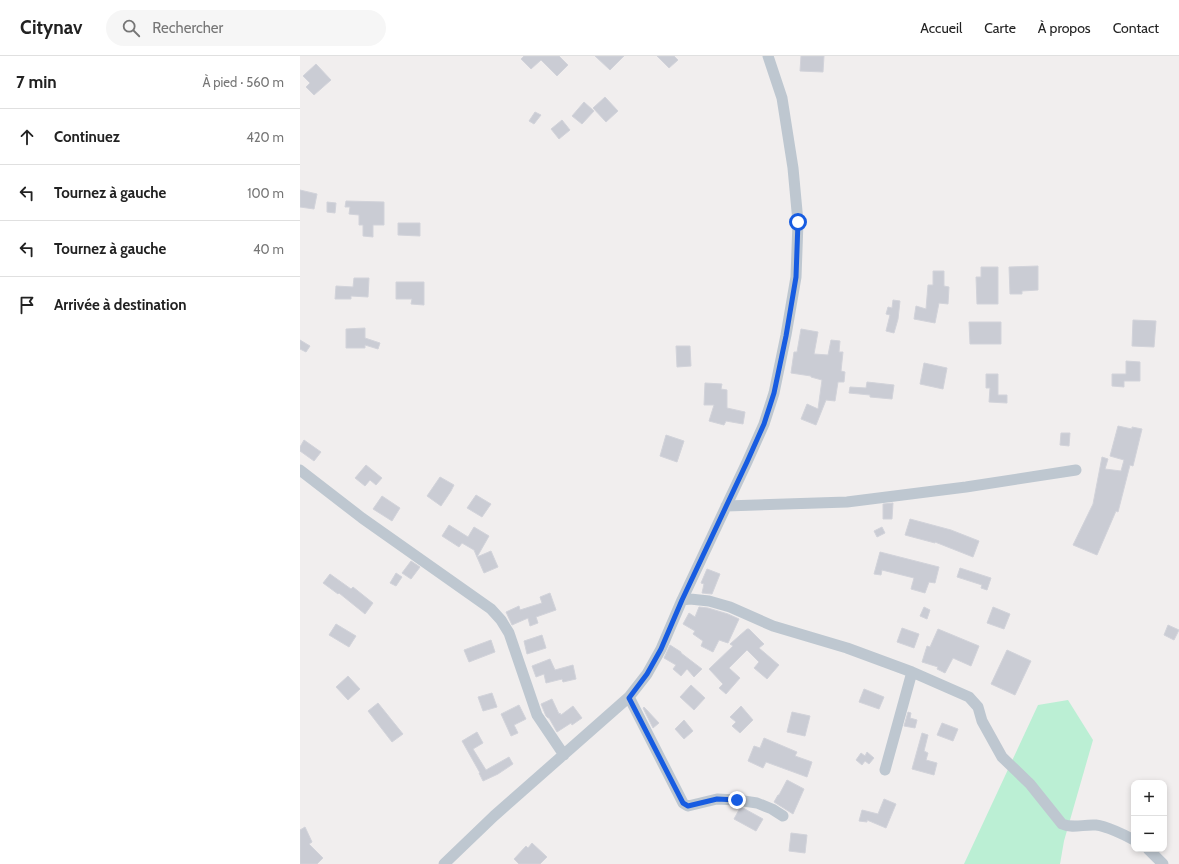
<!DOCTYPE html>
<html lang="fr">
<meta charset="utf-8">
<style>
:root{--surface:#fff;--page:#f6f6f6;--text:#222;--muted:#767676;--line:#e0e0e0}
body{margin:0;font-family:Cabin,sans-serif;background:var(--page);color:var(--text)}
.controls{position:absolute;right:12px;bottom:12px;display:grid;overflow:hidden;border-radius:8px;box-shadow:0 2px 6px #0003}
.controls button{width:36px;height:36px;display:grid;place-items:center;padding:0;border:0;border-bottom:1px solid var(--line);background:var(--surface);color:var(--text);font:20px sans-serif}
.stop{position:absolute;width:12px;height:12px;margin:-9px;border:3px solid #175ce1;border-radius:50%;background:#fff}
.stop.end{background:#175ce1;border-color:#fff;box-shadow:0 1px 4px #0008}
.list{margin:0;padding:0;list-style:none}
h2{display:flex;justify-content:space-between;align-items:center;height:52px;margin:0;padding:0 16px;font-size:17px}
h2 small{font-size:13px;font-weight:400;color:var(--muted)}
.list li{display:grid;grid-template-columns:26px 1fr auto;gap:12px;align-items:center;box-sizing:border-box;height:56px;padding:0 16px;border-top:1px solid var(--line)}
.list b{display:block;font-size:15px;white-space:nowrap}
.list em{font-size:13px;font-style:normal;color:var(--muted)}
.icon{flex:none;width:22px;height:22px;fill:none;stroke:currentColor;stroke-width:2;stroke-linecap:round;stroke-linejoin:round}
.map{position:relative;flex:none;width:879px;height:808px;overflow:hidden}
header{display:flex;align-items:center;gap:24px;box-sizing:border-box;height:56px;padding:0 20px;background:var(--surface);border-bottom:1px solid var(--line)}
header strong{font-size:19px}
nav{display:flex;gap:22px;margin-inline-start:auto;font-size:14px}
.search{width:280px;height:36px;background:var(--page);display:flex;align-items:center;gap:10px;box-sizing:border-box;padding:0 14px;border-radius:22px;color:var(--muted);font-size:15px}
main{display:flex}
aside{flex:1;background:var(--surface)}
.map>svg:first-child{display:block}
</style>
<header>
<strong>Citynav</strong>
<div class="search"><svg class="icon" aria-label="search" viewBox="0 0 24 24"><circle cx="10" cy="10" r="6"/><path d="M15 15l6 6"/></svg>Rechercher</div>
<nav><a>Accueil</a><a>Carte</a><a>À propos</a><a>Contact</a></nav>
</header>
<main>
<aside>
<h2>7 min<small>À pied · 560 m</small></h2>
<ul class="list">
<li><svg class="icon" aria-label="ahead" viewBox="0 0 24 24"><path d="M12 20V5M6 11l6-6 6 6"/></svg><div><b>Continuez</b></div><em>420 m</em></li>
<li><svg class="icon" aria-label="left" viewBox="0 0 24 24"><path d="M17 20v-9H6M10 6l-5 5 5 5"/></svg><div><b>Tournez à gauche</b></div><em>100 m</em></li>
<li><svg class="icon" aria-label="left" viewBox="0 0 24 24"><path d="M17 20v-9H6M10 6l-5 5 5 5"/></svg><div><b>Tournez à gauche</b></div><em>40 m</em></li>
<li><svg class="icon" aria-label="arrive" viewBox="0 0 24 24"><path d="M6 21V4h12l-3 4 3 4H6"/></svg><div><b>Arrivée à destination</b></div></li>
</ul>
</aside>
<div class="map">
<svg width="879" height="808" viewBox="0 0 879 808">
<rect width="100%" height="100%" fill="#f1eeee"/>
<path fill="#bbefd4" d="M768 644 793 684 764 785 760 808H664L738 649Z"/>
<path fill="#caccd4" stroke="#d2d3da" d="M224 0H259L268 9 257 20 241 4 231 13 221 3Z
M295 0H324L310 14Z
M357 0H374L378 4 369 12Z
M501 0H524L523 16 500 15Z
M16 8 31 24 14 39 6 31 10 27 3 20Z
M305 41 318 55 306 66 293 52Z
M284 46 294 55 282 68 272 60Z
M235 56 241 59 234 68 229 65Z
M262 64 270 74 259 83 251 73Z
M0 134 17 138 14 153 0 151Z
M46 145 84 146V169H73V181L63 180V169H59V159L49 158 50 151H45Z
M27 146 36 147 35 157 27 156Z
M98 167H120V180L98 179Z
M738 210V234L722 235V238H710L709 211Z
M681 211H698V248H677L676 221H681Z
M633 215H644V230L649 231 648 248 639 247 635 267 614 263 616 250 626 253 628 229H633Z
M54 222H69L68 241 51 240V243H35L36 230 53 231Z
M96 226H124V249L111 248 112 243H96Z
M593 244 600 245 598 263 594 277 586 275 590 259 586 258 588 251 592 252Z
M833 264 856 265 854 291 832 290Z
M669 266H701V288H670Z
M65 272V282L80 287 78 293 65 289V292H46V273Z
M501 273 518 276 514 298 528 299 531 284 540 285 539 296H543L541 315 545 316 544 326H538L535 345 526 344 516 369 501 363 507 348 518 353 522 324 511 321V320L491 317 494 296H497Z
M0 284 10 290 6 296 0 293Z
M376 290H390L391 310 377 311Z
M826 305 840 306V325H824V331L812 330V318H826Z
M624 307 647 312 643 333 620 328Z
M686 318H698V339H707V347L689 346 690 332H686Z
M567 326 594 329 592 343 570 341V339L549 337 550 331 566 332Z
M405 327 422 328 421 333 427 334V352L445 356 443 368 426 365 424 369 409 365 414 349H404Z
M818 370 832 373V371L842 373 833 410 830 409 818 456 816 455 797 499 773 489 793 448 802 401 808 403 805 413 821 415 824 404 810 400Z
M761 377H770L769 390 760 389Z
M366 379 384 385 377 406 360 400Z
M4 384 21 396 14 405 0 395V391Z
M66 409 82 422 76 429 70 424 65 430 55 422Z
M140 421 154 429 151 435 141 450 127 440Z
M176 439 191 448 182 461 167 452Z
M82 440 100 452 92 465 73 453Z
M593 447 592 463H583V448Z
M610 463 651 474 679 485 673 501 635 486V487L605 479Z
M149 469 168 481 174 471 189 480 177 501 174 494 162 487 159 491 142 480Z
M582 471 585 477 577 481 574 475Z
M191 495 198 511 184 517 177 501Z
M580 496 639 511 635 527 629 526 625 537 611 533 614 522 582 514 581 519 574 518Z
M111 505 120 511 111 523 102 517Z
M660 512 691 522 687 534 681 532 682 529 657 521Z
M407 513 420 518 412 538 402 537 404 528 401 527Z
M96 517 102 521 96 530 90 527Z
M30 518 51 533 53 531 73 547 65 558 39 537 38 538 23 527Z
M250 537 256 554 236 561 238 567 230 570 228 562 212 569 206 556 219 550 220 554 242 547 240 541Z
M399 551 408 552 428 558 439 563 428 587 419 584 413 596 401 590 403 585 393 578 395 575 383 568 389 557 395 561Z
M624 551 630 554 627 563 620 560Z
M693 551 710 558 704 573 687 567Z
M36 568 56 580 49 591 29 579Z
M868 569 879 574 874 584 864 579Z
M602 572 619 578 614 592 597 586Z
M447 573H449L464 588 459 592 479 609 467 623 454 612 459 606 447 594 429 612 440 622 426 638 419 632 423 628 409 613 433 590 430 588Z
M638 573 679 590 671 610 653 602 645 617 637 613 638 611 622 606 627 590 630 591Z
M242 579 246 592 227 598 224 585Z
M191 584 195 596 169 606 164 594Z
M370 589 381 596V597L402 613 394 621 387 613 381 620 373 613 376 609 364 602Z
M707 594 731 605 715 639 691 628Z
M250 603 255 614 273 609 276 623 263 626 262 623 246 627 244 618 236 621 232 610Z
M48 620 60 633 48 644 36 631Z
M391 629 405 642 394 654 380 641Z
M564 633 584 641 579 653 559 646Z
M192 637 197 651 183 655 178 641Z
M252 643 259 658 260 657 261 659 273 650 282 662 272 669 271 667 257 676 249 662H248L246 660 241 648Z
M78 647 103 678 92 686 68 655Z
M219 649 226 663 214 669 218 677 211 680 201 658Z
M441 650 453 664 440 677 432 670 436 666 430 661Z
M344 651 359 667 353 672 343 652Z
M492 656 510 660 505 680 487 676Z
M608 656 611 657 610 662 617 664 615 672 604 670Z
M384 664 393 675 384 683 375 673Z
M642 667 658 673 653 685 637 679Z
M177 676 183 687 173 693 186 714 209 701 213 708 198 718 183 725 179 717H180L162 685Z
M622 677 628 679 624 695 628 697 626 704 637 707 634 719 612 713Z
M464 682 497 696 495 700 512 706 507 721 466 706 463 712 448 705 454 690 460 692Z
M567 696 574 702 569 708 565 705 562 709 556 704 561 697 565 700Z
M487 724 504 733 493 758 474 746 478 739H479Z
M584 743 596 748 586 772 567 764V766L559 765 562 754 578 758Z
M440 752H443L463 763 456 775 434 763Z
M5 771 12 786 9 788 23 802 17 808H0V774Z
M491 777 507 779 505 797 489 795Z
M232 787 247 801 240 808H219L214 803 226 790 228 792Z"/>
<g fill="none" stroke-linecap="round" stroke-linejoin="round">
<path stroke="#bec7d0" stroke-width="11" d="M0 414 62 462 191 553 201 564 209 577 237 659 264 699
M426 450 547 446 666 431 776 414
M382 544 390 543 409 545 430 551 473 570 547 592 612 616 669 641 678 651 682 665 702 701 730 728 762 768C774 773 783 768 796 769 806 770 825 779 834 784
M329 641 383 747 388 750 417 743 437 744 457 747 472 753 483 760
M585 714 612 616
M848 793 863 808
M144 808 194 760 329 641 347 618 361 593 382 544 447 406 464 368 474 337 486 279 496 221 498 166 493 112 482 42 468 0"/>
</g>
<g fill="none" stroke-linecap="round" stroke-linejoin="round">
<path stroke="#175ce1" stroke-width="5" d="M437 744 417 743 388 750 383 747 329 642 347 618 361 593 382 544 447 406 464 368 474 337 486 280 496 221 498 166"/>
</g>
</svg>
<div class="controls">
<button>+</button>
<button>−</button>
</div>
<div class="stop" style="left:498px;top:166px"></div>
<div class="stop end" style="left:437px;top:744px"></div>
</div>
</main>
